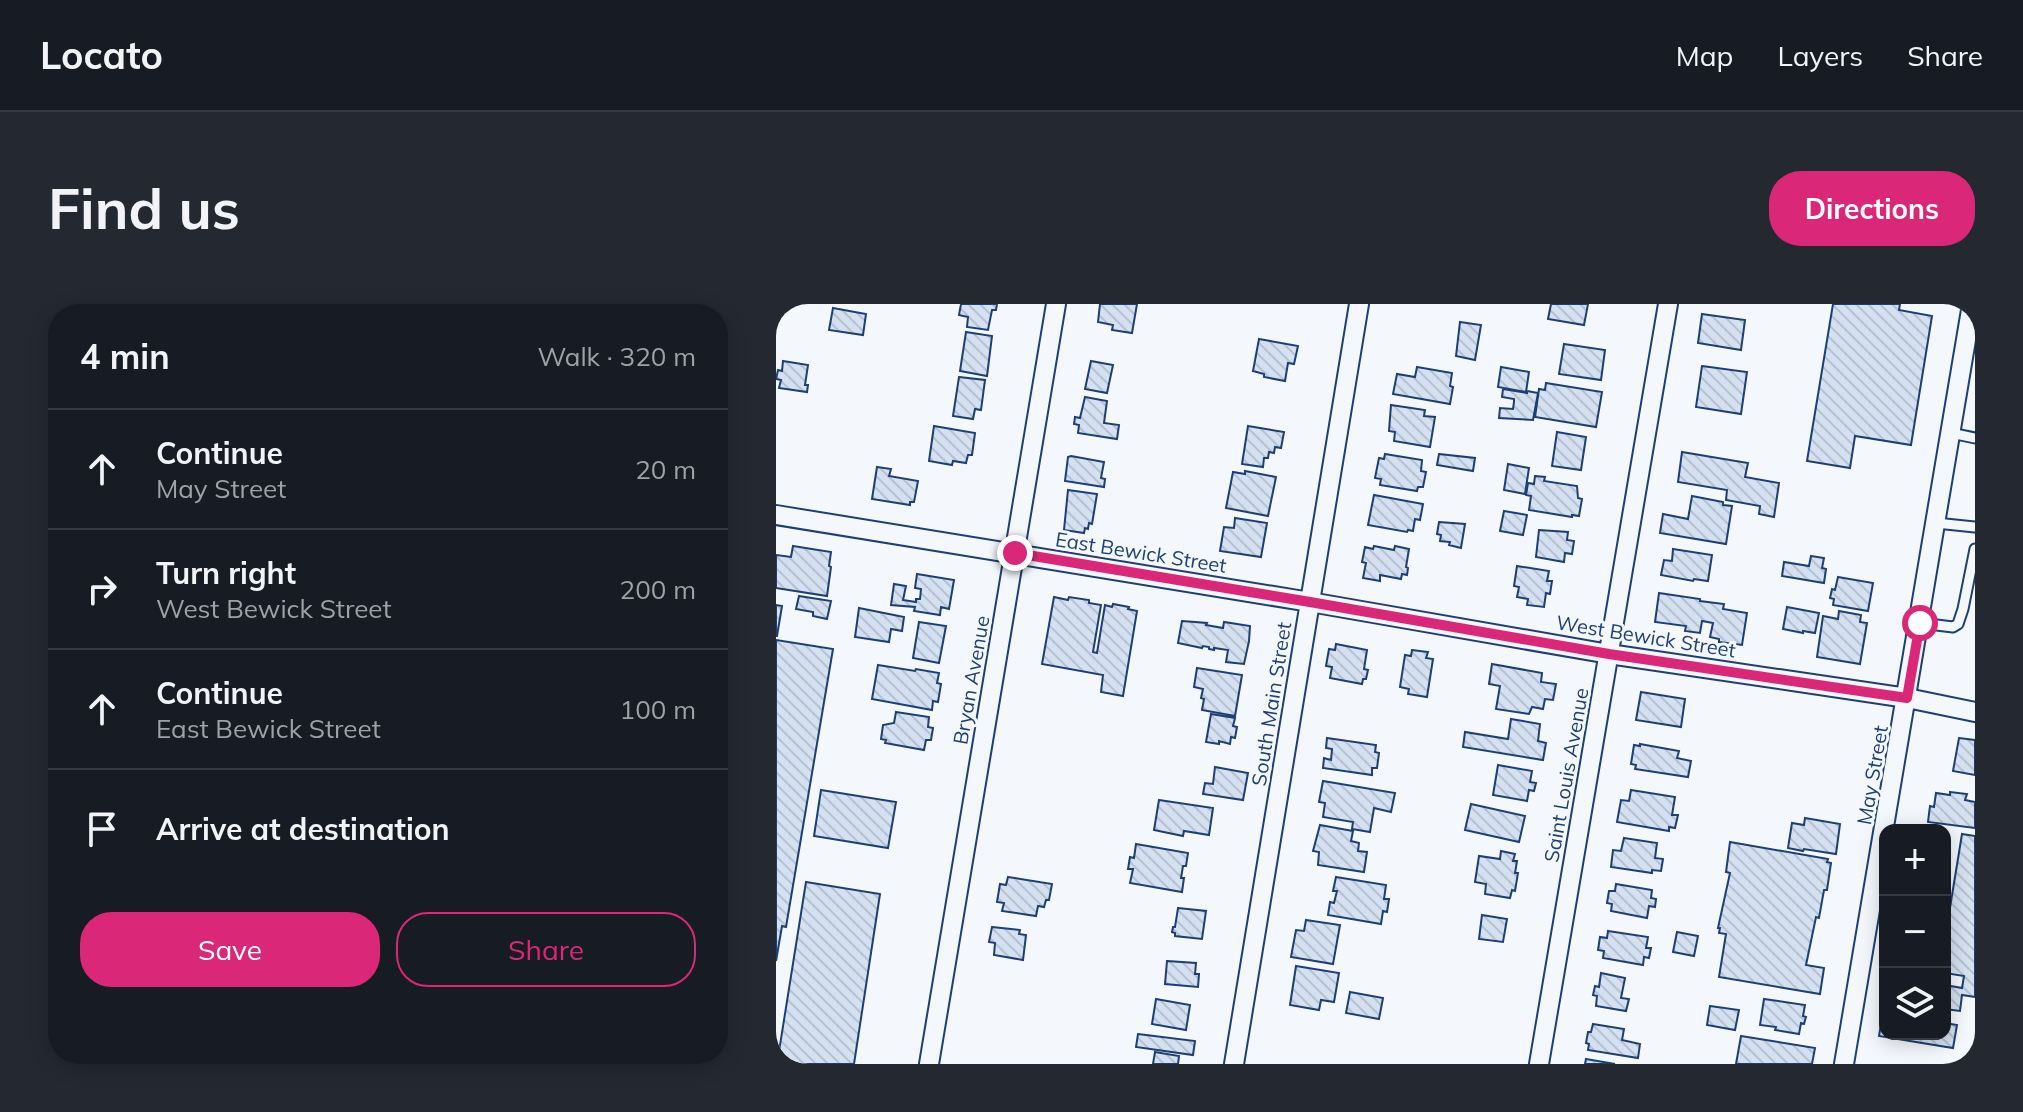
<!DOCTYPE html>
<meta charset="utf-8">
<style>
:root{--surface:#171b24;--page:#242831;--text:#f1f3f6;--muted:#9ea1a6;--line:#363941;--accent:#db2777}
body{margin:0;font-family:Mulish,sans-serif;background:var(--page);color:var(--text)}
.controls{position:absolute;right:24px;bottom:24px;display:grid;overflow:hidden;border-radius:16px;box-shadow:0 4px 20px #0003}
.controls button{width:72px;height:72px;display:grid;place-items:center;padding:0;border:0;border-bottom:2px solid var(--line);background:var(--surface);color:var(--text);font:40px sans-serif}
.stop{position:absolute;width:24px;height:24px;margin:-18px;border:6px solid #db2777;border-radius:50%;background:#fff}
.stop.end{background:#db2777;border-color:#fff;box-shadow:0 2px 8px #0008}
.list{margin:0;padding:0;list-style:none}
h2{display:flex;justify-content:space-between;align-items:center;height:104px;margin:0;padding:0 32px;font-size:34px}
h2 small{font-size:26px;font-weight:400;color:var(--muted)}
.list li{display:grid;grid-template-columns:52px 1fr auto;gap:24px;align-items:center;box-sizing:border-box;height:120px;padding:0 32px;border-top:2px solid var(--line)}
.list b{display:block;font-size:30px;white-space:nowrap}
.list p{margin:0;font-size:26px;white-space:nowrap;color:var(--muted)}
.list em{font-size:26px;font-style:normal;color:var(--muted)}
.actions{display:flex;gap:16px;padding:24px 32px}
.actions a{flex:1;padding:18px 0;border:2px solid var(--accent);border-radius:32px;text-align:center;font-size:28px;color:var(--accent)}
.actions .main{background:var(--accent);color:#fff}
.icon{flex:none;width:44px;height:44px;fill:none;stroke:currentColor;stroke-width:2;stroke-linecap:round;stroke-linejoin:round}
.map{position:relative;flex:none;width:1199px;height:760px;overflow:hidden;border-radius:32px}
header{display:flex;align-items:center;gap:48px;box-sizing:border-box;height:112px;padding:0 40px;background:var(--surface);border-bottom:2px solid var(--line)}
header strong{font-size:38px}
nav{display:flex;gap:44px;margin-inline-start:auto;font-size:28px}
.intro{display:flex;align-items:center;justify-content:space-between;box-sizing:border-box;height:192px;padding:0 48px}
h1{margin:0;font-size:56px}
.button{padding:20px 36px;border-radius:32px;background:var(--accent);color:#fff;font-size:28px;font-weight:700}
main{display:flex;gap:48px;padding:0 48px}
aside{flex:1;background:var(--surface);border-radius:32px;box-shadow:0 4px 20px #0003}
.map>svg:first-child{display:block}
</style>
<header>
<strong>Locato</strong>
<nav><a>Map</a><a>Layers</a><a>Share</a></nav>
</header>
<div class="intro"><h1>Find us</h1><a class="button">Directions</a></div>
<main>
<aside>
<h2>4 min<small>Walk · 320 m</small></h2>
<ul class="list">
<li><svg class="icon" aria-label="ahead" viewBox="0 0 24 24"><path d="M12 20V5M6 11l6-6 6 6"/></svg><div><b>Continue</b><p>May Street</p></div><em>20 m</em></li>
<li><svg class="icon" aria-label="right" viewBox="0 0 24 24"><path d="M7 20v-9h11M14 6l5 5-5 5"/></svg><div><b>Turn right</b><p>West Bewick Street</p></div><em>200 m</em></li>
<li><svg class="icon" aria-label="ahead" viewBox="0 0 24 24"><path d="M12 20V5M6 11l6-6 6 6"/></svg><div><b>Continue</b><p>East Bewick Street</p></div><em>100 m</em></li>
<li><svg class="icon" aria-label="arrive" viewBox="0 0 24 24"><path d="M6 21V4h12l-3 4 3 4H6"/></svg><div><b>Arrive at destination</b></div></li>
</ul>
<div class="actions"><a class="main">Save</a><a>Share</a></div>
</aside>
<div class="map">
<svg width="1199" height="760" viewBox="0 0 1199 760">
<defs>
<pattern id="building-back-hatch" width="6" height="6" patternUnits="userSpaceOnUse" patternTransform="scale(2)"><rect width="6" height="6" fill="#d5e0f0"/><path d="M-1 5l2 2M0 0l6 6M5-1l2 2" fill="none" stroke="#b6c1d1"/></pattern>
</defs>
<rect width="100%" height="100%" fill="#f4f7fb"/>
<path fill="url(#building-back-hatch)" stroke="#1d3f73" stroke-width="2" d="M185 0H221L220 6H216L212 26 191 23 192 13 183 11Z
M324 0H361L356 29 336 26 337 21 322 18Z
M775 0H812L808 21 772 15Z
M1057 0H1124L1123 6 1156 12 1135 141 1079 132 1074 164 1031 157Z
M57 4 90 10 87 31 53 26Z
M926 10 969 16 965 46 922 39Z
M684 18 705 21 699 56 680 52Z
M190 28 216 32 211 72 184 67Z
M483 35 522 42 518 60 512 59 509 77 488 73V70L477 67Z
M788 40 829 46 825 76 783 70Z
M7 57 32 61 29 81H32L31 88 3 84 5 76 0 75 2 66 6 67Z
M315 57 337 61 331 89 309 85Z
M926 62 971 68 965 110 920 103Z
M641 63 676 69 674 82 677 83 674 100 617 90 621 70 639 73Z
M725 63 753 68 750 88 722 83Z
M183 73 209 76 205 106 199 105 197 115 177 112Z
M770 79 826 88 820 123 759 113 763 85 769 86Z
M727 85 751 89V87L762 89 757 116 723 114 724 104 737 105 738 98V95L726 93Z
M309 93 331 97 328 119 343 121 341 135 302 129 303 121 298 120 299 113 304 114Z
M615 101 649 106 648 112 659 113 654 143 618 137 619 128 613 127Z
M158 122 199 129 196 151H192L190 159 177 157 176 161 153 157Z
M472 122 508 128 505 144 499 143 498 149 493 148 492 154H488L487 163 466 160Z
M781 128 810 133 805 166 776 162Z
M906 148 972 159 969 173 1003 179 998 213 983 210 984 202 950 196 951 186 902 178Z
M609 150 646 156 645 167 650 168 647 183H642L641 187 604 181 605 175 599 174 603 154 608 155Z
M663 150 699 154 697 167 661 161Z
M295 152 328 158 325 174 329 175 328 183 289 177 292 153Z
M732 160 753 164 749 190 728 186Z
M101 163 115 165 113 172 142 177 138 198H134V201L96 195Z
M469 167 500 173 492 212 450 204 457 168 469 170Z
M759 172 769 173 768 177 801 182 802 194 806 195 803 212 796 211V213L753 206 755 192 750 191 752 179 758 180Z
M292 186 321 190 316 220 313 219 312 225 309 224 308 229 288 226Z
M598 191 647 200 644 216 639 215 637 227 632 226 631 228 592 221Z
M916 192 947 198V201L956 202 950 240 884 229 887 210 912 215Z
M728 207 751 211 747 231 724 227Z
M459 214 491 219 485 253 444 247 448 223 458 224Z
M663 218 689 220 685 244 673 241 674 238 664 237 665 231 661 230Z
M763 226 792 228 791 236 798 237 796 250 789 249 788 258 760 253Z
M17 242 55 248 53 262 55 263 51 292 0 284V251L15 253Z
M598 242 618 246 619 242 633 245 630 263 632 264 631 271 626 270 625 275 604 271V277L587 274 590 259 586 258 589 243 597 245Z
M897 245 936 251 932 277 918 275 917 277 885 271 888 256 896 257Z
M1035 252 1048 254 1046 264 1050 265 1048 279 1006 272 1008 258 1033 262Z
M741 262 773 267 771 277H776L774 290 770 289 768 303 751 301 752 295 741 293 743 283 738 282Z
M141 270 178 276 173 305 165 303 164 311 138 307 139 303 115 301 118 280 130 282 127 296 140 298V295H144L145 285 139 284Z
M1062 273 1097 279 1092 307 1057 301 1058 295 1054 294 1056 285 1059 286Z
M883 289 924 295V297L948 300 947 305 971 309 966 341 943 338V335L934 333 937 319 926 317 924 329 909 327 910 322 879 318Z
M23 292 55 297 51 315 37 312V308L20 305Z
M278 293 292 296 293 293 313 296V299L325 301 317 348 321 349 329 301 336 303 337 300 353 303 352 305 361 307 347 392 325 388 327 371 266 360Z
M0 301 6 302 1 332H0Z
M1011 303 1043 309 1039 329 1027 327V329L1007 325Z
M83 304 128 313 126 327 115 325 113 338 79 333Z
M1063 307 1085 311 1084 318 1091 319 1084 360 1041 353 1047 312 1062 315Z
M406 317 431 319 430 321 447 324 448 318 474 322 473 337 468 360 450 358 452 346 438 344V346L433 345V343L427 342 426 344 402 339Z
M143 318 170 322 163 359 137 354Z
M0 336 57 345 10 623 6 622 0 657Z
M560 340 591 346 588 365 592 366 590 375H587L586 380 554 374 556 363 550 362 553 345 559 346Z
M636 346 652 348 650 354 657 355 651 393 632 390 633 385 624 383 629 351 635 352Z
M716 360 766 369 765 378 780 380 777 396 769 395 767 405 756 403 753 410 720 405 724 382 713 380Z
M102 361 139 367 140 365 163 369 161 379 165 380 162 398 157 397 156 406 96 395Z
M421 364 466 371 459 412 426 406 428 395 425 394 427 385 418 383Z
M865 388 909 395 905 423 860 416Z
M120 408 153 413 152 423 157 424 155 436H150L148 446 109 439 110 436 105 435 107 421 118 419Z
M435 410 459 414 457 422 461 423 459 434 455 433 454 440 443 437V440L430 438Z
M735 415 764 420 762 437 770 439 767 456 687 443 689 428 732 435Z
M551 434 600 441 599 448 603 449 601 464H596V471L547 464 548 454 555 456 556 445 550 444Z
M1183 434 1199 436V471L1177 467Z
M864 440 903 447 901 454 915 457 912 473 859 465 860 461 855 460 858 441 864 442Z
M722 461 756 467 754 478 760 479 758 487 753 486 751 497 717 491Z
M439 463 472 469 467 496 427 490 429 479 437 480Z
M547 477 619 489 615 508 598 504 594 528 576 525 577 518 547 513 549 499 543 498Z
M45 486 120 498 112 544 38 532Z
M855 486 899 493 896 511H902L899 524 893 523V527L841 518 845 496 853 497Z
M1174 488 1191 490 1189 496 1199 498V524L1152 518 1154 502 1158 503 1160 489 1174 491Z
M383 496 437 504 433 531 408 527 407 532 378 526Z
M695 500 749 512 743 538 689 526Z
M1029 514 1064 520 1060 550 1028 545 1027 547 1012 544 1016 519 1028 521Z
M544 521 577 527 575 537 583 539 582 547 591 548 588 568 542 561 543 548 537 547Z
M1186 530 1199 532V693L1186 691 1184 707 1169 705V681L1186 684 1188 672 1169 669V645L1173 622H1171Z
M848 534 881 539 879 554 887 555 885 567 876 566V569L835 563 837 546 845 547Z
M954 538 1052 555 1051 558 1055 559 1051 586H1048L1043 614 1040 613 1030 661 1048 664 1044 690 943 673 950 630 943 629 944 624H942L954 569 950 568Z
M360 540 412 549 410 562H407L405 574H408L406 588 354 579 357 565H352L354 553 358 554Z
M725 547 739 550 737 557H741L739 569H742L739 587 736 586 734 594 709 590 710 580 699 578 703 552 724 555Z
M232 573 276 580 273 596H270L268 603 262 602 260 612 226 607 228 599 221 598 224 580 230 581Z
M560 573 610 581 608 595H613L611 608 607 607 605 620 552 611 554 598 558 599 561 587H557Z
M30 578 104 590 78 760H1Z
M840 580 876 586 875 594 880 595 879 603 873 602 871 614 835 607 836 600 831 599 833 587H839Z
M402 604 430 607 426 635 399 632V629L396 628 397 623H399Z
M706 611 731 615 727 638 703 635Z
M530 616 564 621 557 660 515 653 520 626 528 627Z
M216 623 244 626 243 630 250 631 247 656 218 651 219 639 213 638Z
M832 627 872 633 870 644H875L873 654 868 653 867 661 827 654 828 647 822 646 824 633 831 634Z
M901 628 922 632 918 652 897 648Z
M391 657 420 659 419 670H423L422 683 389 680Z
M520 662 563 669 558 698 545 696 543 706 514 701Z
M825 669 849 674 845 694 853 695 850 707 820 702 821 692 817 691 819 682 823 683Z
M574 688 607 694 603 715 570 709Z
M380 695 414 701 410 726 376 720Z
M988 695 1029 701 1027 712 1030 713 1028 720 1025 719 1023 730 999 726 1000 723 984 721Z
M934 702 963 706 959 726 931 721Z
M1107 708H1109V730H1169V719L1181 721 1177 744 1103 732Z
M817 720 848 725 846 736 864 740 862 754 812 746 813 740 810 739 812 728H815Z
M362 730 419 737 417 751 360 743Z
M965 732 1039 744 1036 760H960Z
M379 748 403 752 402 760H377Z
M810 755 839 760H809Z"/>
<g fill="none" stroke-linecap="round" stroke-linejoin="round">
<defs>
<path id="service" d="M1175 129 1199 134
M1160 219 1199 223
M1144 319 1177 323 1182 320 1187 305 1199 245"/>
<path id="minor" d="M0 211 534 298 833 350 1131 394 1199 408
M153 760 280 0
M458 760 583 0
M763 760 892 0
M1068 760 1196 0"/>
</defs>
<use href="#service" stroke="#1d3f73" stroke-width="13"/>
<use href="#minor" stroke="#1d3f73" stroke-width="22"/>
<use href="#service" stroke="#f4f7fb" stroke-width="9"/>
<use href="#minor" stroke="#f4f7fb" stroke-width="18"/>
</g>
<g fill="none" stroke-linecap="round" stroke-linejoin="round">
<path stroke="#db2777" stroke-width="10" d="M239 249 534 298 833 350 1131 394 1144 319"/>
</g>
<g text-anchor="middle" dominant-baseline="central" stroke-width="6" stroke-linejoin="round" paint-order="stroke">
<g font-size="20" fill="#1d3f73" stroke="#f4f7fb">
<text transform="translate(365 248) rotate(9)">East Bewick Street</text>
<text transform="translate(870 332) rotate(9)">West Bewick Street</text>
<text transform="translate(195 376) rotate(-80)">Bryan Avenue</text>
<text transform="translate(495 400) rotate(-81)">South Main Street</text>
<text transform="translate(790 471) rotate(-80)">Saint Louis Avenue</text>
<text transform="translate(1096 471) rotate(-80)">May Street</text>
</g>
</g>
</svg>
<div class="controls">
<button>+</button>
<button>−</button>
<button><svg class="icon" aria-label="layers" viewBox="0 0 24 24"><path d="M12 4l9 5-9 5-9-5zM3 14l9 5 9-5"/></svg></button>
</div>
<div class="stop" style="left:1144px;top:319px"></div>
<div class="stop end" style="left:239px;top:249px"></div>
</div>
</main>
